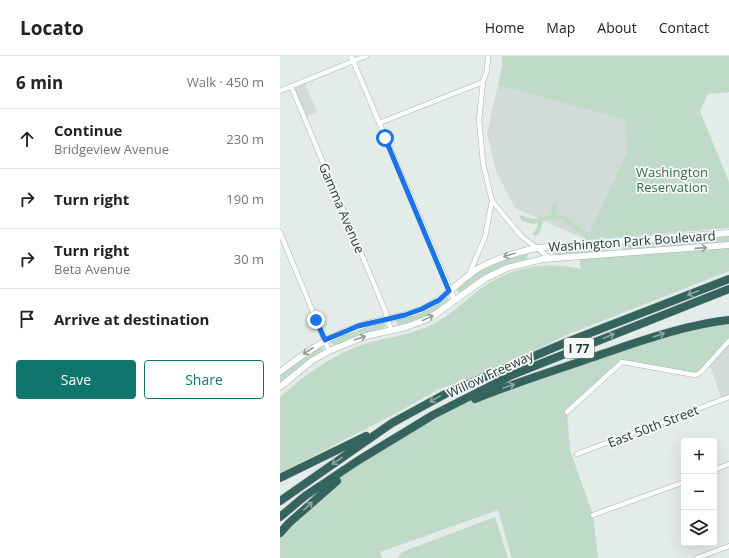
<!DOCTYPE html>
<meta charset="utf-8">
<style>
:root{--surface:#fff;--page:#f6f6f6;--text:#222;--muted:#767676;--line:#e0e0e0;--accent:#0f766e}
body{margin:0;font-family:"Open Sans",sans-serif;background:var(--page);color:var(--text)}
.controls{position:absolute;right:12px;bottom:12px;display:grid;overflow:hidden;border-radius:4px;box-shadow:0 4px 16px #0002}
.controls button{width:36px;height:36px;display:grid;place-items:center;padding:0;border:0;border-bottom:1px solid var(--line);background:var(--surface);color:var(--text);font:20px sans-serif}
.stop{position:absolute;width:12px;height:12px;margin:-9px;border:3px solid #1a73e8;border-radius:50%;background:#fff}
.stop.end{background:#1a73e8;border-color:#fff;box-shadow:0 1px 4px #0008}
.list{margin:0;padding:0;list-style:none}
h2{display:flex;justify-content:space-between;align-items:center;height:52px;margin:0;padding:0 16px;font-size:17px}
h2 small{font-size:13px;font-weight:400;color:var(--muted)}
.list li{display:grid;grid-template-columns:26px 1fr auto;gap:12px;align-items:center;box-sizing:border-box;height:60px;padding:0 16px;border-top:1px solid var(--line)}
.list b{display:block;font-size:15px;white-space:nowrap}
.list p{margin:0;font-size:13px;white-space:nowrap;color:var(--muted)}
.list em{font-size:13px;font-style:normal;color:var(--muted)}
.actions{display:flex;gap:8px;padding:12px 16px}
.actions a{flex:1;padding:9px 0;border:1px solid var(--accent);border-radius:4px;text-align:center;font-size:14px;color:var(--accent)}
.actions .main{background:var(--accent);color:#fff}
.icon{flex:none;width:22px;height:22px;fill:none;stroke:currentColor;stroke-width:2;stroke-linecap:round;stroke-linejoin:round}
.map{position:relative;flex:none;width:449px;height:502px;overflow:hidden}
header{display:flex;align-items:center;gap:24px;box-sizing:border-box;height:56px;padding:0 20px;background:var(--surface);border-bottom:1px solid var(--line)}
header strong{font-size:19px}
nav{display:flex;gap:22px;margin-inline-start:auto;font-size:14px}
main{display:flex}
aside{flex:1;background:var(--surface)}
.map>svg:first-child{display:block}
</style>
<header>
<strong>Locato</strong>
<nav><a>Home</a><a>Map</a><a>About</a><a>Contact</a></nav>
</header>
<main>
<aside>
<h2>6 min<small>Walk · 450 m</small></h2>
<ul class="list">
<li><svg class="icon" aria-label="ahead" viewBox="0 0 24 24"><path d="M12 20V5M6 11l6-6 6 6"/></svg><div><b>Continue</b><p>Bridgeview Avenue</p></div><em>230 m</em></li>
<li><svg class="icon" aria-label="right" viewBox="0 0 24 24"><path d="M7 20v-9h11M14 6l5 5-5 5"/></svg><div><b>Turn right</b></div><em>190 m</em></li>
<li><svg class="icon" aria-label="right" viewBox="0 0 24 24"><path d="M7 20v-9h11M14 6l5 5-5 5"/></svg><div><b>Turn right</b><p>Beta Avenue</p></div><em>30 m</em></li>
<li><svg class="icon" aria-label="arrive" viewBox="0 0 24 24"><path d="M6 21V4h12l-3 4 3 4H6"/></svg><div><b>Arrive at destination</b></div></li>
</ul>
<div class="actions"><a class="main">Save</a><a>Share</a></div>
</aside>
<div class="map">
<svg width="449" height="502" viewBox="0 0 449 502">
<rect width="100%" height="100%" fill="#e4ece9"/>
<path fill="#d2dbd8" d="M24 25 37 56 24 62 11 30Z
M218 29 345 64 347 96 307 184 235 152 216 115 207 77Z
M449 273V341L442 344 429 307Z"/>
<path fill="#c0dac9" d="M222 0H449V36L428 38 420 55 449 126V172L307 184 283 164 269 163 263 165 260 176 255 180 252 178 256 174 258 167 254 168 242 165 239 159 254 163 271 159 273 146 277 147 276 159 285 160 309 178 347 96 345 64 218 29 222 10Z
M449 180V186L343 194V189Z
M449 189V215L284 280 203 321 163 331 109 361 0 417V341C26 318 52 299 84 288 106 281 128 280 149 270 169 261 183 246 200 233 229 211 266 205 301 213L299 201Z
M325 190 327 194 324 196 279 199 270 196 271 194Z
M246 197 248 199 247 203C221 209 201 222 179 237L178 236 177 233 197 217 212 209 221 204Z
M166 242H168L170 245C153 257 139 265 119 269L116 267 117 264 153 250Z
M449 264V285L415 319 345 306 287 356 290 394 313 459 318 502H232L218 454 100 496 102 502H0V477L9 467 79 404 153 359 207 338 390 276Z
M102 267 106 269 104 272 77 280 55 289 51 287V285L68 276Z
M41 290 43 292V295L17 313 0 327V320L18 304Z
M215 461 228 502H117L122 496Z"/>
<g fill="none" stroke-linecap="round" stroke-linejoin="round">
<defs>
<path id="street" d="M71 0 175 245
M11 30 105 254 111 274
M0 35 86 0
M99 67 203 26
M212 145 241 180 271 203
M0 176 49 295
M189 218 205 181 212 145 203 107 199 64 203 26 207 14 208 0
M287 356 342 306 415 319 420 317 449 285
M297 398 449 341
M434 414 449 408
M313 459 404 426
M417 502 449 490"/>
<path id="secondary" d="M0 316C27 295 53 277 87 268 106 262 127 261 145 252 165 242 180 224 199 212 217 202 236 197 256 192L449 177
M0 331 33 304 49 295 86 280 126 271 150 262 206 222 227 212 263 203 449 189"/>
<path id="highway" d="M195 343C237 326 280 313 322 298 364 284 405 269 449 264
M0 422 86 380
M0 445 112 367 167 337 287 286 449 223
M0 461 25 440 79 404 153 359 232 319 449 233
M0 477 9 467 57 425"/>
</defs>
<use href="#street" stroke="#a7b3b0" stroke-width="5.5"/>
<use href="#secondary" stroke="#a1b3ae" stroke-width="7"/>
<use href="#highway" stroke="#c2c8c7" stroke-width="9"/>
<use href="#street" stroke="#fff" stroke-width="4.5"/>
<use href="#secondary" stroke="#fff" stroke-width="6"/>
<use href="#highway" stroke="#35645e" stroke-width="8"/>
</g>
<defs><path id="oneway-shaft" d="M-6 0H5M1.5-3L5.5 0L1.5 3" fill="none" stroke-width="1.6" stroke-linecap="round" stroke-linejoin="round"/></defs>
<g stroke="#929d9b">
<use href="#oneway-shaft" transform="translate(421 192) rotate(-4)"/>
<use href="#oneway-shaft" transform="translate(229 199) rotate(163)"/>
<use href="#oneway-shaft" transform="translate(148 262) rotate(-25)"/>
<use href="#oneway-shaft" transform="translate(80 282) rotate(-19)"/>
<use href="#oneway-shaft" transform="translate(28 295) rotate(147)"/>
</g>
<g stroke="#8ba7a3">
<use href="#oneway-shaft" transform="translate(413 237) rotate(159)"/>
<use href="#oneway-shaft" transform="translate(379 279) rotate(-19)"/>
<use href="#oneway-shaft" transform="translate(329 280) rotate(-22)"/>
<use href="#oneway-shaft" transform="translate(229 330) rotate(-19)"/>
<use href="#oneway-shaft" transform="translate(155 343) rotate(151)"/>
<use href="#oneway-shaft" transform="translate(57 405) rotate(145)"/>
<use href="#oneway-shaft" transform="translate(28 450) rotate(-42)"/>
</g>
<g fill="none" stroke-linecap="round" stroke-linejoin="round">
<path stroke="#1a73e8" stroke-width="5" d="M36 264 45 284 78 270 125 259 142 253 159 244 169 235 105 82"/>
</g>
<g text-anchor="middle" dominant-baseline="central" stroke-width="3.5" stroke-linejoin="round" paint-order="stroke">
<rect fill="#f4f9f7" stroke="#647471" stroke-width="1" x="284" y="282" width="30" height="20" rx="3"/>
<g font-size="12" font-weight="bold" fill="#263b37">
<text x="299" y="292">I 77</text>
</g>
<g font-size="13" fill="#356d4f" stroke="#f4f9f7">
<text x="392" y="116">Washington<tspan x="392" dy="15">Reservation</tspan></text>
</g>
<g font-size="13" fill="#263b37" stroke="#f4f9f7">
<text transform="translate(62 152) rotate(67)">Gamma Avenue</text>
<text transform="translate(352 185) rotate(-4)">Washington Park Boulevard</text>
<text transform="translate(210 318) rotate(-25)">Willow Freeway</text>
<text transform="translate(373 370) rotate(-21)">East 50th Street</text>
</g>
</g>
</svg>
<div class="controls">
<button>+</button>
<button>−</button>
<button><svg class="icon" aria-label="layers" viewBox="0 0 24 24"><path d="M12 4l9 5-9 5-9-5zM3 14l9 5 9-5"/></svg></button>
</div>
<div class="stop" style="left:105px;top:82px"></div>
<div class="stop end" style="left:36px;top:264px"></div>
</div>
</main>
